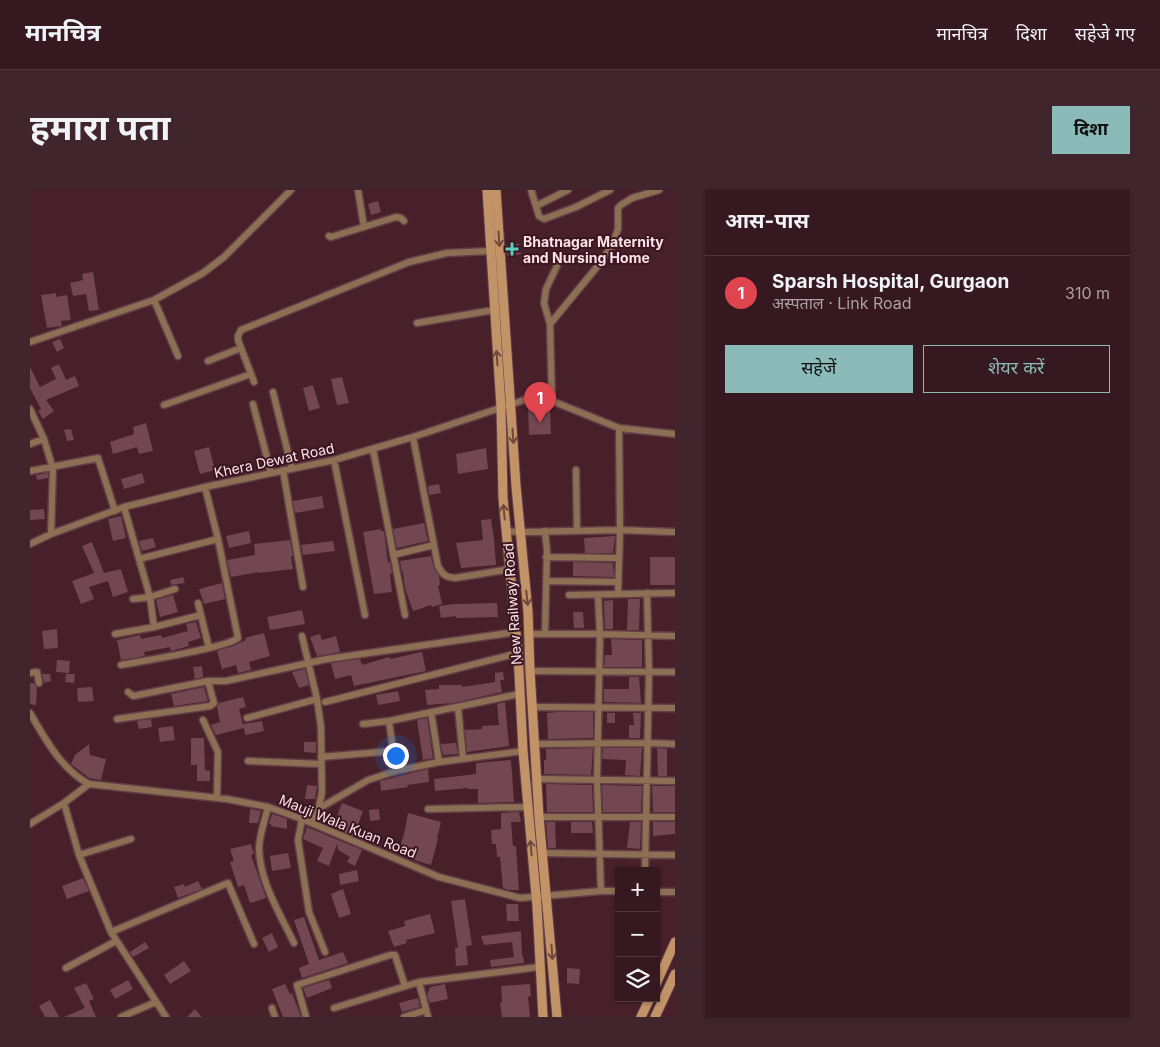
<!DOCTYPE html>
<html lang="hi">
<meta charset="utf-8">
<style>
:root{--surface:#351820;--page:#40252d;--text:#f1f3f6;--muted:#aaa0a5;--line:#4f373e;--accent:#8bbbb9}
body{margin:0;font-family:Inter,"Noto Sans Devanagari",sans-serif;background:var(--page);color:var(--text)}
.controls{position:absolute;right:15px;bottom:15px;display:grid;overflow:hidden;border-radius:0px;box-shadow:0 1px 4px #0004}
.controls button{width:45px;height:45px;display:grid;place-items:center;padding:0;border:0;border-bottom:1px solid var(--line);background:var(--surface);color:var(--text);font:25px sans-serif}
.you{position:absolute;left:365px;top:565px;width:18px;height:18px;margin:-12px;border:4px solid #fff;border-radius:50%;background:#1a73e8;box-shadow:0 0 0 8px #1a73e833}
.badge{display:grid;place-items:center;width:32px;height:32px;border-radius:50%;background:var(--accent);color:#fff;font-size:16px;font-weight:700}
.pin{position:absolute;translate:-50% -41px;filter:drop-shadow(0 1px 2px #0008)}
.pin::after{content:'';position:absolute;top:26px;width:18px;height:15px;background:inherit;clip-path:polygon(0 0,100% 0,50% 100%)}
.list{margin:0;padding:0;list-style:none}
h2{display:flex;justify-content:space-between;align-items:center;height:65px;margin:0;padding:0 20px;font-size:21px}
h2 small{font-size:16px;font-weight:400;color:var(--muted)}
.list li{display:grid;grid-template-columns:32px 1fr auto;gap:15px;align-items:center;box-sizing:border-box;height:75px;padding:0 20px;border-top:1px solid var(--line)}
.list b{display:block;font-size:19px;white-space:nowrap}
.list p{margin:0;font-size:16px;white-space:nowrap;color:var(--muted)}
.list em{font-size:16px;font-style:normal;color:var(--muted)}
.actions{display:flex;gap:10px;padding:15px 20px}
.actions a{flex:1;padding:11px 0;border:1px solid var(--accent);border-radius:0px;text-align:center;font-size:18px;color:var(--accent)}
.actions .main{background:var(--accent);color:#111}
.icon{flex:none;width:28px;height:28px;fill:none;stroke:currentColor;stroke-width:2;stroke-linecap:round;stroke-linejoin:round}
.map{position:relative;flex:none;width:645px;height:827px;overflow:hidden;border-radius:0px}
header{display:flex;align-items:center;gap:30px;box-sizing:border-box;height:70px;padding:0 25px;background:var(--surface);border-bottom:1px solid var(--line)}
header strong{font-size:24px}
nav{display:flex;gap:28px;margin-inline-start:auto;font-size:18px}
.intro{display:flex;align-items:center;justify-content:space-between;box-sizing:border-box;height:120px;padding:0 30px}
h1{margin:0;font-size:35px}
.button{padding:12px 22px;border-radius:0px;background:var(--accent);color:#111;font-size:18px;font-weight:700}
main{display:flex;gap:30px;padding:0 30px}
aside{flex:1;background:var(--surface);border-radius:0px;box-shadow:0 1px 4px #0004}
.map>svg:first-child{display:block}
</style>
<header>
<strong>मानचित्र</strong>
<nav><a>मानचित्र</a><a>दिशा</a><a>सहेजे गए</a></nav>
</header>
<div class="intro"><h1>हमारा पता</h1><a class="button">दिशा</a></div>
<main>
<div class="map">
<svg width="645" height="827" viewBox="0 0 645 827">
<rect width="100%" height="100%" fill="#47202a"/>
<path fill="#724752" d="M348 11 351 22 341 25 338 14Z
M489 54 491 64 477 66 476 55Z
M63 82 69 120 59 121 56 104 43 106 40 93 53 90 52 84Z
M26 103V107L37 105 41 130 31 131 32 136 17 138 11 105Z
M30 149 34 158 27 162 22 152Z
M29 174 36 190 45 186 49 196 16 210 24 221 13 229 8 221 11 219 0 198V177L10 197 26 189 21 178Z
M312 187 319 213 307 215 301 189Z
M283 195 290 218 279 221 273 198Z
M520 217 521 244 499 245 498 218Z
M116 233 123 261 109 264 107 257 83 264 80 252 104 244 103 237Z
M41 239 44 250 37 251 34 240Z
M179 257 185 280 170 284 164 261Z
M456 258 458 279 428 284 426 264Z
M18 283V288L7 290 6 285Z
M112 283 115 293 94 299 91 289Z
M409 294 411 303 399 305 398 296Z
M292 306 294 318 265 323 263 311Z
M14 319 15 329 0 330V320Z
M91 326 96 348 83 351 78 329Z
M461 329 464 349 466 375 431 378 426 353 453 350 451 330Z
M394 333 398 351 367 358 363 339Z
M351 339V341H354L358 373 360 372 362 383 360 384 362 402 344 404 333 342Z
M219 341 221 353 199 358 196 346Z
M585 346 583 363H555L554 348Z
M123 348 126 357 112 361 109 351Z
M260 350 263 366H261L263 379 229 383V382L201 387 197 370 225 365 224 354Z
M303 351 305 361 273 365 271 355Z
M62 352 74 383 91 379 98 402 83 407 78 391 59 397 64 409 51 414 42 391 64 383 52 356Z
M401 366 404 378 409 386 410 395 408 396 412 414 402 417 401 415 383 421 375 398 373 382H372L370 371Z
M620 367H645V395H620Z
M543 372 583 373 584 387 543 386Z
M153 387 155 393 141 395 140 390Z
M192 393 195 409 174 414 169 399Z
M143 405 148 422 130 427 126 410Z
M598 409H610L609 440H597Z
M583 410V439H575L574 411Z
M467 413 468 427 426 428V426L411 428 409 416 425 414Z
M272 420 275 434 240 440 237 427Z
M543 422H553L554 438H544Z
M166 432 171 448 158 452 159 456 141 461 140 457 114 462 115 466 91 470 87 450 110 445 111 449 131 445 132 448 158 441 156 434Z
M27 439 28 458 14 459 12 441Z
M234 443 240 466 219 472 221 480 208 483 206 475 192 479 187 461 203 456 216 450 215 448Z
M290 444 292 450 306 446 310 462 287 466 280 447Z
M581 449 612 450V477H574L575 465H582Z
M392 462 396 481 324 496 321 485 305 489 301 473 330 469 332 475 359 467 360 469Z
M27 470 40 471 39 483 26 482Z
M172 476 173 487 165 489 163 477Z
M275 479 279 495 269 498 262 482Z
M473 482 474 490H470L472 502 423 513 397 515 395 500 409 499V495H432V497L465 492V483Z
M12 484H20L21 491 14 493Z
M36 484H45L44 493 35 492Z
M599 487H609L611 513 574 512V499H599Z
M0 493H4L7 498 6 515 0 514Z
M62 497 64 511 48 512 47 498Z
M174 497 178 511 144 516 141 504Z
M368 501 370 511 348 515 346 505Z
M213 507 216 517 209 519 213 534 232 531 234 541 215 545 214 538 186 545 181 535 190 532 187 517 189 513Z
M475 512 479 556 437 562 435 540 452 539V536L469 535 467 514Z
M528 522H563V548L518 549 517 523Z
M577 523H585V533H577Z
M603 523H611L610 548H599V535H604Z
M397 528 403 568 393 570 387 530Z
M121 529 122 537 109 539 107 531Z
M143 536 145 550 130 552 128 538Z
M161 548H174L175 580 180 581V591H167V575H161Z
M274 552H286V563L274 562Z
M426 553 428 564 413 565 411 554Z
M59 554 60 565 76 569 71 590 59 588 41 574 45 565Z
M563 558 561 585 514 584V570H516V559Z
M573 558H612L610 586 595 585 596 570 572 569Z
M627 558 637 559V586H628Z
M481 570 484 612 448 613V599H438V598L405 601 404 589 446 584V573Z
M398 579 399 592 377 595 378 597 351 601 350 591Z
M516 594 562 595 563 622H517Z
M277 595 287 596 285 609H275Z
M572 595 612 596 611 622H573Z
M622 596H645V622H623Z
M312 613 333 621 324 646 303 637Z
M220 619 231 621 228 633H219Z
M349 619 350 630 340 631 339 620Z
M489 622 491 632H481L483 656H486L489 700H479L473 698 470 667H467L466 654H462L461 640 471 639V623Z
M378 623 411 632 407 648 408 649 401 675 384 670 385 666 369 660 374 644Z
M242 624 257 629V639L241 636V634H239Z
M516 632H525L526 658H518Z
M541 632H562L563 643H541Z
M600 632H611L610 659 597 658Z
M623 632H645V644L623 646Z
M277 637 332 660 325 676 317 672 320 667 308 660 307 654 299 676 287 671 293 658 273 649Z
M221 654 224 664 221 665 236 708 220 713 214 695 208 697 200 672 204 671 200 659Z
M258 663 261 678 242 681 240 666Z
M327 680 329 691 310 695 309 684Z
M53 688 59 701 37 709 32 696Z
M168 691 172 699 148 708 144 697 154 694 155 697Z
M313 699 321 724 309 728 301 704Z
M435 709 442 755 436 756 438 775 426 776 425 758H428L421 711Z
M476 714H488L489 731H477Z
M400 724 405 743 376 750 377 753 364 757 358 741 375 736 374 731Z
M274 727 289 770 313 762 318 773 272 788 269 778 279 774 264 730Z
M491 741 492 766H493L494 773 461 777 460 770 484 767 482 752 454 755 451 746Z
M242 743 248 757 239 762 232 748Z
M115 752 119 758 103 767 100 762Z
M154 771 161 781 140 794 134 785Z
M537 778 550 779 549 794 537 793Z
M98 790 103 799 85 809 80 800Z
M299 790 302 798 277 808 273 798Z
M56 793 64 809 59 811 66 827H34L55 818 44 798Z
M255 794 260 804 262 803 271 827H253L242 799Z
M415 794 418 809 400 813 397 805 400 797Z
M500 794 501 806 498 807 500 827H472L470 813 472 812 471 796Z
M388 808 390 817 372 822 369 813Z
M20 810 29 827H15L9 816Z
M165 819 172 827H157Z"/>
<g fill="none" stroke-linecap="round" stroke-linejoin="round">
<defs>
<path id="minor" d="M328 0 334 37
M501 0 509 26 514 29 546 17 580 0
M506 16 538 0
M299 46 301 47 366 27 371 28 374 31
M124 110 148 166
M387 133 464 120
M520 134 571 72 582 55 588 39V18L591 15 602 8 629 0
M0 152 124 110 173 83 194 67 261 0
M178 171 211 158
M224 192 208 150V146L211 140 379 72 417 63 460 61
M243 202 262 279
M522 211 520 134 514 113 516 99 527 76
M223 214 241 283
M134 215 221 184
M0 219 14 249 23 279 21 344
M383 247 408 376C413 385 415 387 425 388L481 379
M0 254 14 249
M343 259 375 425
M304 270 335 425
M253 280 273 397
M546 280 547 340
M0 281 68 268 85 321
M94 317 120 407 124 437
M476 341 491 342 590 340 645 342
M0 354 21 344 94 317 175 297 304 270 383 247 494 210 522 211 589 238 645 244
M363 365 404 355
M516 367 589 368
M109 369 188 349
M516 391 588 392
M588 404 590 340 589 238
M539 405 645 403
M568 405 570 444 567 590 571 701
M103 409 120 407 145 399
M168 413 179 458
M85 444 124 437 171 425
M498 444H570L645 446
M515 444 517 360 515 341
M272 446 287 509 291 537 292 602 289 617 281 633
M91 475C112 471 196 458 208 448L188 349 175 297
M500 481 645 482
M0 483 7 482 9 493
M98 502 103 506 178 491
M295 512 488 463
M428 517 433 568
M502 517 645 518
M401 522 409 572
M0 523C15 549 32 580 59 594L197 609 238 617 272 629 409 687 490 708 571 701H589
M217 528 287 509
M87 529 180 516 184 513 178 491H196L297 469 486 442
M173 530 188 562 187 608
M359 531 366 581
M333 534 359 531 489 504
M505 554 617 553 645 554
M291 567 363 561
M218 571 291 574
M507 589 645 591
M34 613 49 665 81 742 136 827
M238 617C235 630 229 646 229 659 230 692 250 724 264 753
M288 619 338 590 366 581 409 572 493 561
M398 619 498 617
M509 627H645
M272 629 268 650 279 722 295 762
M0 634 34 613 59 594
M512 663 645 665
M49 665 101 649
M615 681 619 482 617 403
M626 702H645
M81 742 198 693 224 754
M36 778 86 751
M389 792 398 827
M242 818 245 827
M304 818 389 792 509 777
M91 827 126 812
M276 827 267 795 360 765H365L375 796
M374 827 396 820"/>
<path id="secondary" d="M457 0 471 217 473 308 488 463 493 561 507 716 513 827
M466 0 486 296 498 422 500 481 509 627 527 827
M626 794 645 752
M611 827 620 808
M625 827 645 784"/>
</defs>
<use href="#minor" stroke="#643f48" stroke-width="9"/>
<use href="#secondary" stroke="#643f48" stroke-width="11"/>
<use href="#minor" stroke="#8d6f54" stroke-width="6"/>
<use href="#secondary" stroke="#c29367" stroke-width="9"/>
</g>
<defs><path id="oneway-shaft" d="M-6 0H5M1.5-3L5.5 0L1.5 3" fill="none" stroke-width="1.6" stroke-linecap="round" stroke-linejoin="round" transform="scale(1.25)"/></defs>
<g stroke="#71483d">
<use href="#oneway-shaft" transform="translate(469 49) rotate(86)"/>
<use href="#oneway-shaft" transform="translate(467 168) rotate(-94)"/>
<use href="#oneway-shaft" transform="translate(483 246) rotate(86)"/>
<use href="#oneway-shaft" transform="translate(474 322) rotate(-96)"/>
<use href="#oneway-shaft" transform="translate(497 408) rotate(84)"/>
<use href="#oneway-shaft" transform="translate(501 658) rotate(-95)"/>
<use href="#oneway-shaft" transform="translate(522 762) rotate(86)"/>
</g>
<path fill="#59cebf" stroke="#3b1621" stroke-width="2" d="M479.5 51.5h5v5h5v5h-5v5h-5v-5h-5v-5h5z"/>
<g text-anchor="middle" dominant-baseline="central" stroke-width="4" stroke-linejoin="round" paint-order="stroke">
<g font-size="14" font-weight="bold" fill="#fce1e7" stroke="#3b1621" text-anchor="start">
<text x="493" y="51">Bhatnagar Maternity<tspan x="493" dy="16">and Nursing Home</tspan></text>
</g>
<g font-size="14" fill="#fce1e7" stroke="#3b1621">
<text transform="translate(244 270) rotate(-12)">Khera Dewat Road</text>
<text transform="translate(482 414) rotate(-94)">New Railway Road</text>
<text transform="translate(318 636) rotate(22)">Mauji Wala Kuan Road</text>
</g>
</g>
</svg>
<div class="controls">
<button>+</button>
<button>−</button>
<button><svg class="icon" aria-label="layers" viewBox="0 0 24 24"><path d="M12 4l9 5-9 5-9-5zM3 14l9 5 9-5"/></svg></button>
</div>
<div class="you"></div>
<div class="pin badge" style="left:510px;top:233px;background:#e0444e">1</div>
</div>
<aside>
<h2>आस-पास<small></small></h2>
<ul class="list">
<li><span class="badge" style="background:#e0444e">1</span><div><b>Sparsh Hospital, Gurgaon</b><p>अस्पताल · Link Road</p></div><em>310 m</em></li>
</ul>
<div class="actions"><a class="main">सहेजें</a><a>शेयर करें</a></div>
</aside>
</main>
